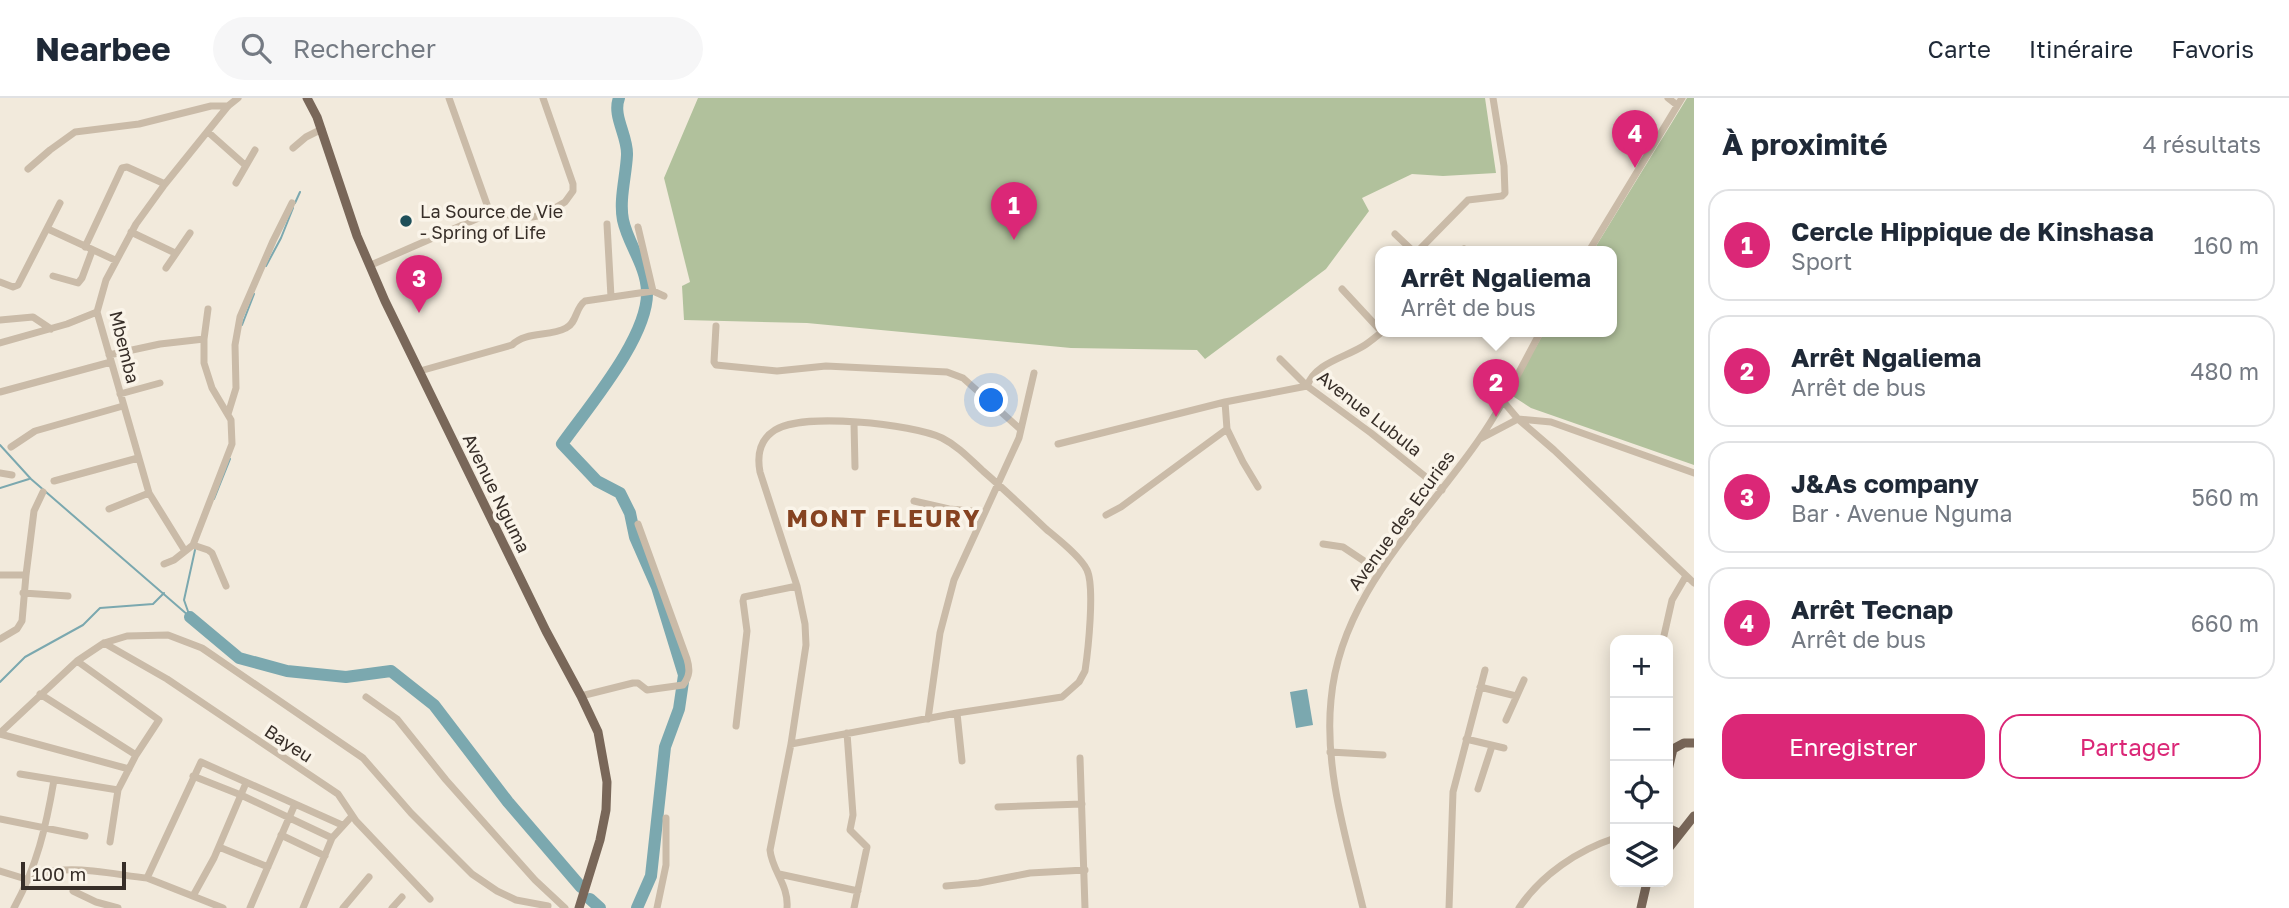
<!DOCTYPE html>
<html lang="fr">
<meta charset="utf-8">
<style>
:root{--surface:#fff;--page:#f6f6f7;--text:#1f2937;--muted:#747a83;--line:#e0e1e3;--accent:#db2777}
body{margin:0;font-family:"Golos Text",sans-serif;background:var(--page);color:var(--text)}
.controls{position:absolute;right:21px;bottom:21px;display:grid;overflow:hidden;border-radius:14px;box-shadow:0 4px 18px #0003}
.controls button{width:63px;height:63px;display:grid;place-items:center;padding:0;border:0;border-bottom:2px solid var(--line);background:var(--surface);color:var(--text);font:35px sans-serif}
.scale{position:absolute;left:21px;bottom:18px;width:105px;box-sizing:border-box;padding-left:7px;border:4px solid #372e28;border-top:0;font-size:19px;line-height:24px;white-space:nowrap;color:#372e28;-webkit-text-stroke:5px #faf4e9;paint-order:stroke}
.you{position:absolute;left:992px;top:303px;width:24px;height:24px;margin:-18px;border:5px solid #fff;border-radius:50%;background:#1a73e8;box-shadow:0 0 0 10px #1a73e833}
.badge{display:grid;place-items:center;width:46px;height:46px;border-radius:50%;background:var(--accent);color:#fff;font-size:23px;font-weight:700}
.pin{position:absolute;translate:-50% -58px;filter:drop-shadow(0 2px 4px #0008)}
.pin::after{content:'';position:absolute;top:37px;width:24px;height:21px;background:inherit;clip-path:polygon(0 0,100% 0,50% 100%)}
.popup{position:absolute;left:1375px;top:148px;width:242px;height:91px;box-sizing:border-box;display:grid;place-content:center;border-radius:14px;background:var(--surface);filter:drop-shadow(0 2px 5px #0005);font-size:23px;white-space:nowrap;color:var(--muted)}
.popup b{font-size:26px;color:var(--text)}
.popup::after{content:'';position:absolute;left:50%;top:100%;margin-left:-14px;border:14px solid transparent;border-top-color:var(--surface)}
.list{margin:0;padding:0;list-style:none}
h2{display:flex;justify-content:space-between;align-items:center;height:91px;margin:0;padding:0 28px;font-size:30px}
h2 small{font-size:23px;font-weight:400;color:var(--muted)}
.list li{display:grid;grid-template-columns:46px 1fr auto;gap:21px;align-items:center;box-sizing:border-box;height:112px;margin:0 14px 14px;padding:0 14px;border:2px solid var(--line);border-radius:21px}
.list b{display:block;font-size:26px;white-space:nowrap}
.list p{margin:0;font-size:23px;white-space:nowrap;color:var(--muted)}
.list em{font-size:23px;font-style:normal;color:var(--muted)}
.actions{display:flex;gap:14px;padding:21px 28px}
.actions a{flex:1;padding:16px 0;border:2px solid var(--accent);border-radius:21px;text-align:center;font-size:24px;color:var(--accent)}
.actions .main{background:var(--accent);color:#fff}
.icon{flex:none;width:38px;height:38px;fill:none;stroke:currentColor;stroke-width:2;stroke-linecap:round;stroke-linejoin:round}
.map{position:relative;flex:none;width:1694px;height:810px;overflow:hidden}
header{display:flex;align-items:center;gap:42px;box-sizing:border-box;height:98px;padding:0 35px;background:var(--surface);border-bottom:2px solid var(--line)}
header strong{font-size:33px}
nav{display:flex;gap:38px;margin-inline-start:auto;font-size:24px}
.search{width:490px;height:63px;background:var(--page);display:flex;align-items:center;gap:18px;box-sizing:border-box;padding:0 24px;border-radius:38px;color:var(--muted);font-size:26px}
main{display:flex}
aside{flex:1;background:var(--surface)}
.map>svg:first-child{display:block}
</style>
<header>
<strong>Nearbee</strong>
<div class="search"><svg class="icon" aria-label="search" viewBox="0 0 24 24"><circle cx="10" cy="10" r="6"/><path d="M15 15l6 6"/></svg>Rechercher</div>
<nav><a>Carte</a><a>Itinéraire</a><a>Favoris</a></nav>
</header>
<main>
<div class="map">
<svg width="1694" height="810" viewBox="0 0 1694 810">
<rect width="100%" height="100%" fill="#f2eadc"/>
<path fill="#b1c19c" d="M698 0H1485L1496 75 1443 78 1412 76 1362 100 1369 113 1326 171 1205 261 1197 252 1071 250 807 225 684 222 682 188 690 184 664 80Z
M1687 0H1694V367L1531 310 1511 297 1521 275 1545 233H1612V153H1593Z"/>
<path fill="#7ba8af" d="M1307 591 1313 627 1296 630 1290 594Z"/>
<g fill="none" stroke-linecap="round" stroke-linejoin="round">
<path stroke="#7ba8af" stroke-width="2" d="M295 105 300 94
M266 168 281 140 293 110
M242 227 254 196
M0 347 31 381 189 518
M0 390 29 381
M214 401 230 361
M190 519 184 502 195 452
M0 584 25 559 83 527 100 510 153 506 164 495"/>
<path stroke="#7ba8af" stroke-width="12" d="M619 0C612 18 628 38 627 57 626 78 619 102 623 122 628 146 646 167 647 193 649 238 589 308 562 346L597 383 620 395 630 415 635 439 657 489 684 577 679 611 665 649 651 778 637 810
M190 519 239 560 287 573 346 579 391 573 434 607 508 704 581 789
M590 801 600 810"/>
<path stroke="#cabba8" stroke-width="7" d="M449 0 490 115
M1668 0 1677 7
M208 34 245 67
M293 50 306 39 322 31
M28 71 50 52 75 34 139 26 211 8H228
M236 85 255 52
M607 126 611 199
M638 129 653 193
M48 131 115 162
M131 134 175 155
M1395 136 1413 153
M85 149 122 70 127 69 165 86
M1418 153 1468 102 1502 98 1505 95 1504 68 1493 0
M1462 153 1464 151
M1589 153 1682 0
M371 167 490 115 532 119 543 117 565 104 573 93V86L543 0
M166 170 190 135
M53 178 78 185 82 180 92 153
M0 184 13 189 18 187 60 105
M1342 191 1380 232
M0 222 33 219 51 231
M716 228 714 264 716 267 777 273 826 268 947 274 963 280 1020 331
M0 245 67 226 97 214
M109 257 160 246 204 241
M1280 261 1307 288 1371 335 1442 392
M420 273 512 247C526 233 549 239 566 230 577 225 575 210 585 203L653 193 664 198
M0 294 111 264
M120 296 160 285
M1502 302 1518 321 1554 352 1694 485
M228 316 236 290 235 247 240 219 273 143 292 105
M854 325 855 369
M1227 331 1243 364 1258 389
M1480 341 1518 321 1551 324 1694 375
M1058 346 1225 304 1307 288C1316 264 1345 260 1365 247 1371 243 1377 238 1383 233
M11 349 35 333 123 308
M0 375 12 377
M54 383 138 360
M914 403 949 411 984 414
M109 411 149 395
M1106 417 1121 409 1227 331 1225 304
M1323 446 1343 449 1379 473
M193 447 208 452 212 455 226 488
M185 453 149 395 97 214 106 182 136 126 165 86 228 8 238 0
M164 466 174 462 193 447 232 346 231 322 212 290 204 265V241L208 211
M0 477H26L34 413 43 394
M23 495 68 498
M0 541 17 531 22 523 26 477
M1663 542 1672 502 1686 478
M104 545 167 581 338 696 356 723 430 801
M77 563 159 622 136 657 118 692 110 744
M1480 589 1516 598
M40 596 136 657
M581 598 633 585H638L647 592 683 587C690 578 690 571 687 561L638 426
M366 599 397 621 446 682 535 782 565 810
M957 615 962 663
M928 621 940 535 954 482 1019 340 1034 275
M1506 622 1524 582
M736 628 747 533 743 503 744 499 797 488
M0 635 77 563 104 545 127 538 168 537 202 550 363 660 411 715 472 776 497 793 516 802 548 808
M847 635 853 717 850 732 867 749 854 810
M0 636 129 671
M1466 641 1504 650
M1330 654 1383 657
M1080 660 1085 810
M20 676 118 692
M193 678 241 697 332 740
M1478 691 1492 648
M998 709 1082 706
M0 721 85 738
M281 737 325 758
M219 749 268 769
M0 773 29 782C57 762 114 777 147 780
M779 776 858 793
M946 788 979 785 1030 775 1085 772
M73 793 96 804 118 810
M193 798 214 760 246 685
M14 810C37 768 46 729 54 682
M223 810 147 780 201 664 342 727
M250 810 295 706
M303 810 332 740 352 718
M343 810 369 779
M392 810 402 799
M657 810 666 767V720
M787 810C789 787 772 773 770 752L791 646 806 547 805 526 797 488 760 374C757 358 759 342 775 332 803 314 912 326 942 340 958 348 970 361 983 373 1005 392 1025 411 1046 431 1058 441 1081 459 1087 472 1095 489 1088 553 1085 573L1079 584 1062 599 957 615 791 646
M1363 810C1347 743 1324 672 1331 602 1340 497 1421 425 1478 343 1502 309 1521 270 1541 233
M1449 810 1453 694 1485 572
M1519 810C1541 777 1578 752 1615 740"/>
<path stroke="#796759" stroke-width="9" d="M307 0 317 19 357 138 385 203 546 533 581 598 598 634 607 684 606 712 600 742 579 810
M1668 672 1673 651 1684 645H1694
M1668 730 1679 735
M1668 751 1694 718
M1641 810 1647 784"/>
</g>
<circle fill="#1e4f59" stroke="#faf4e9" stroke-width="2.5" cx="406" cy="123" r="7"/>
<g text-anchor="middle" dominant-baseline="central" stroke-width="7" stroke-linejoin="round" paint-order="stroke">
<g font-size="18" fill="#372e28" stroke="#faf4e9" text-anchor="start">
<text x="420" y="113">La Source de Vie<tspan x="420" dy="21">- Spring of Life</tspan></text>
</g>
<g font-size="18" fill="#372e28" stroke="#faf4e9">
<text transform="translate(125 249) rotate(76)">Mbemba</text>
<text transform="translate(1370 315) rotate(38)">Avenue Lubula</text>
<text transform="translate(497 395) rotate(64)">Avenue Nguma</text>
<text transform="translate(1401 422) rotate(-54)">Avenue des Ecuries</text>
<text transform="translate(289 645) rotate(33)">Bayeu</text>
</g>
<g font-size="24" font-weight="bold" letter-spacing="2" fill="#864321" stroke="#faf4e9">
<text x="884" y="419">MONT FLEURY</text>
</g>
</g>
</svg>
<div class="controls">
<button>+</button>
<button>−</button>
<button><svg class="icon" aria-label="locate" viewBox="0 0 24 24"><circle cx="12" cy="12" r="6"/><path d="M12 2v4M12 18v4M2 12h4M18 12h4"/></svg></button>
<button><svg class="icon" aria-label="layers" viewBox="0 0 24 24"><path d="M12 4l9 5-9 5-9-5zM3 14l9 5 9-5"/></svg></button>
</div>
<div class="scale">100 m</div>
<div class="you"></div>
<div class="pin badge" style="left:1014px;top:142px">1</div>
<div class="pin badge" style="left:1496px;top:319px">2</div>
<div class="popup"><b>Arrêt Ngaliema</b>Arrêt de bus</div>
<div class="pin badge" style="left:419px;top:215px">3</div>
<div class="pin badge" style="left:1635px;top:70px">4</div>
</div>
<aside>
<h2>À proximité<small>4 résultats</small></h2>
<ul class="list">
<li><span class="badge">1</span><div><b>Cercle Hippique de Kinshasa</b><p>Sport</p></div><em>160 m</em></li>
<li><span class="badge">2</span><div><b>Arrêt Ngaliema</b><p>Arrêt de bus</p></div><em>480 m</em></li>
<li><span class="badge">3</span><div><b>J&amp;As company</b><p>Bar · Avenue Nguma</p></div><em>560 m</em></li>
<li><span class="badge">4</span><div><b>Arrêt Tecnap</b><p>Arrêt de bus</p></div><em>660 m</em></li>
</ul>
<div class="actions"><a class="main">Enregistrer</a><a>Partager</a></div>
</aside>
</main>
